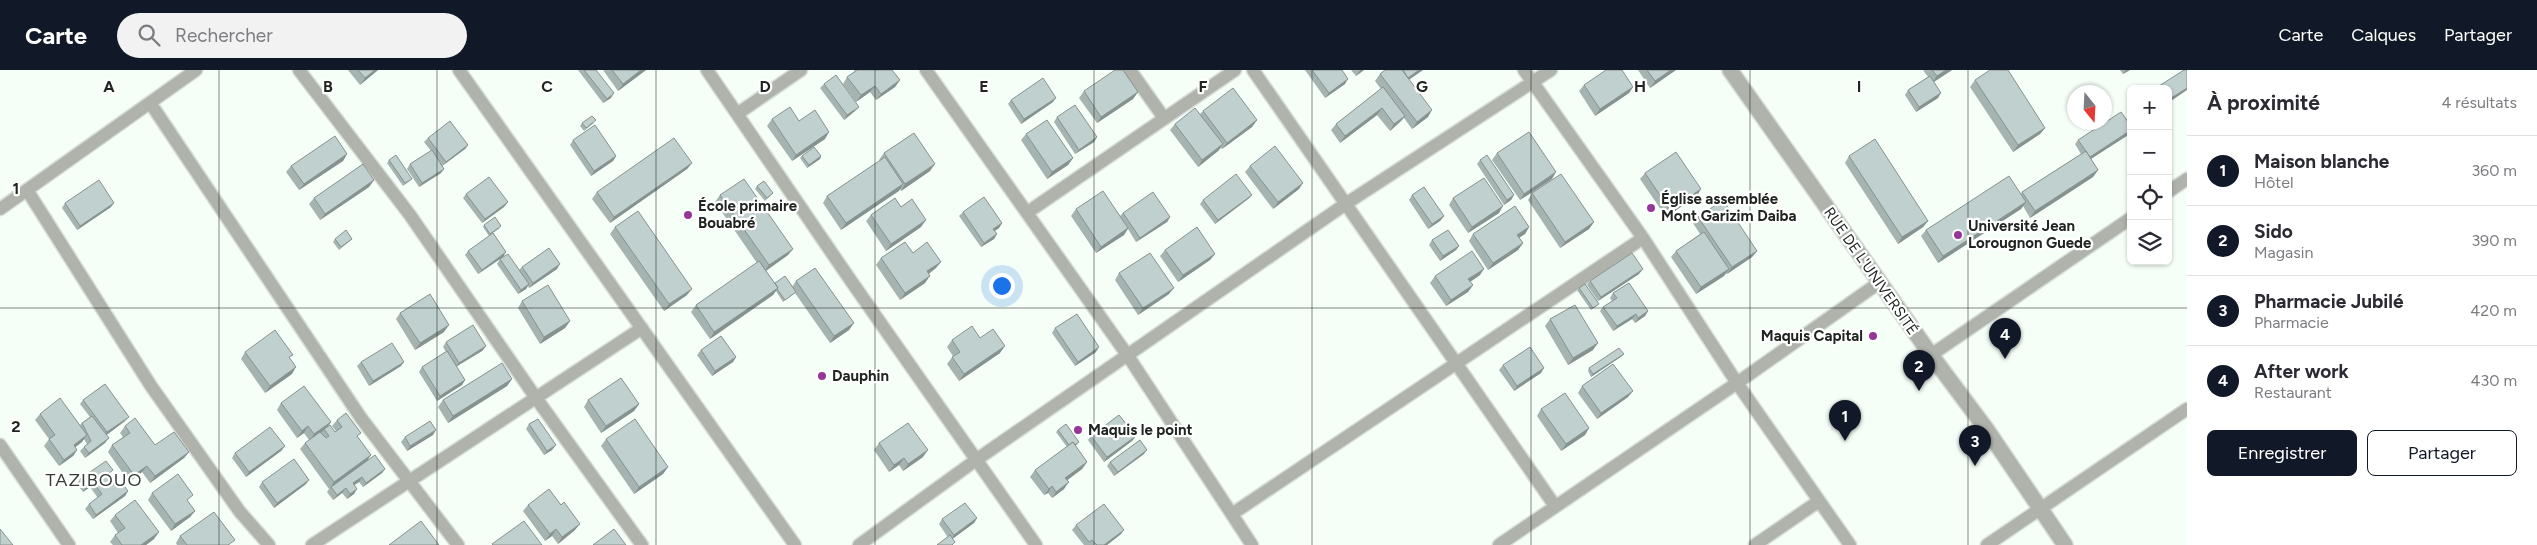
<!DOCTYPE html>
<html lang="fr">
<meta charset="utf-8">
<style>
:root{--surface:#fff;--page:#f2f2f3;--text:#2b2b33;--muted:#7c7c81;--line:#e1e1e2;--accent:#111827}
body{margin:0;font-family:Figtree,sans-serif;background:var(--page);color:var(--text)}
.controls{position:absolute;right:15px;top:15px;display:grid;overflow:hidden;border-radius:8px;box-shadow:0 1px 4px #0004}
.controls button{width:45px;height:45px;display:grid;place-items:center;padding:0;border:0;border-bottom:1px solid var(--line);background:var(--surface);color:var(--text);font:25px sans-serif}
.compass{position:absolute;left:2067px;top:15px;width:45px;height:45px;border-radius:50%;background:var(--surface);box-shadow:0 1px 4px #0004;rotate:162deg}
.you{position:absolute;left:1001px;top:215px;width:18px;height:18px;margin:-12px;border:4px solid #fff;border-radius:50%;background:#1a73e8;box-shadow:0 0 0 8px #1a73e833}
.badge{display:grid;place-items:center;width:32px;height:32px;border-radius:50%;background:var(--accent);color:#fff;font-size:16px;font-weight:700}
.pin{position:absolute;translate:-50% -41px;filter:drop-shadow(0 1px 2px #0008)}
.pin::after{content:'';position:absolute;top:26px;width:18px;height:15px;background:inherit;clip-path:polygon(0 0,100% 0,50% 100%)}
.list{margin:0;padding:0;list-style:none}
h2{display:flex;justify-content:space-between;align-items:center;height:65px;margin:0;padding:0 20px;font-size:21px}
h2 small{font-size:16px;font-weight:400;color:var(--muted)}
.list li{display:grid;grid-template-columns:32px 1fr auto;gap:15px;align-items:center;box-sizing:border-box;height:70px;padding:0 20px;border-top:1px solid var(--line)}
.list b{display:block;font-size:19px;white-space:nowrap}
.list p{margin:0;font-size:16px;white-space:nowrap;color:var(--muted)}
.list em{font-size:16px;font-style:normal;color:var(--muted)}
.actions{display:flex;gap:10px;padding:15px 20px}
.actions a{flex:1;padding:11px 0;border:1px solid var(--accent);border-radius:8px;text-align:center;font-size:18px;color:var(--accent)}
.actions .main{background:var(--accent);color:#fff}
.icon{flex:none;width:28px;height:28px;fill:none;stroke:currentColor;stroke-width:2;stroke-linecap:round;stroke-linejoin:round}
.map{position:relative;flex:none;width:2187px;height:475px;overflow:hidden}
header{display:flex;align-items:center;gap:30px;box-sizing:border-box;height:70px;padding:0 25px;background:var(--accent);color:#fff}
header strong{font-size:24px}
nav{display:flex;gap:28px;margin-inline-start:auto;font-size:18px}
.search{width:350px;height:45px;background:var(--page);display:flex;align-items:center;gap:12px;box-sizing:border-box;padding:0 18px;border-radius:28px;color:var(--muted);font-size:19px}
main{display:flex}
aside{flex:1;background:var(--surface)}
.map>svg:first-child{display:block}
</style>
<header>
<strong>Carte</strong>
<div class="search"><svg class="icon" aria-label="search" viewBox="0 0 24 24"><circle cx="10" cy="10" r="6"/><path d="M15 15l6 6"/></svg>Rechercher</div>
<nav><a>Carte</a><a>Calques</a><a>Partager</a></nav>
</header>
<main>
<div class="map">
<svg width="2187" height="475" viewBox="0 0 2187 475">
<rect width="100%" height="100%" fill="#f5fff7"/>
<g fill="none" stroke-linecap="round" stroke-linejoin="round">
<defs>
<path id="minor" d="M299 0 410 145 536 328 642 475
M459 0 795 475
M707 0 849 208 1036 475
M926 0 1128 286 1252 475
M1130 0 1164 48
M1253 0 1555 436
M1524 0 1643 168 1737 313 1850 475
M151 34 361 348 458 475
M737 44 801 0
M27 120 151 316 240 442 269 475
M2168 122 2187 109
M0 139 196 0
M1028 142 1235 0
M1931 285 2131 148
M0 375 69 475
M1232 444 1643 168
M312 475 642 258
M859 475 976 390 1347 133 1551 0
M1499 475 1737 313 1880 212
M1755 475 1819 431
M1987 475 2187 339"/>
<path id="tertiary" d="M1730 0 1931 285 1987 360 2065 475"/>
</defs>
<use href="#minor" stroke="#d3dcd5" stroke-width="15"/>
<use href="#tertiary" stroke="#d3dcd5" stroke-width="18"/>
<use href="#minor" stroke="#b0b2ac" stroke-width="12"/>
<use href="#tertiary" stroke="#b0b2ac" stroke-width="15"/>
</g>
<path fill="#a5b3b1" d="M348 0H378L360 15Z
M578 0H596L611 28 603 33Z
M603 0H646L618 21Z
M854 0H892L900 10 895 17 876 30 870 22 856 32 843 14 847 7 855 2Z
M1305 0H1342L1345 14 1325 28Z
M1351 0H1364L1356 6Z
M1385 0H1423L1409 10 1428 47 1412 59 1404 48 1400 52 1390 61 1377 45 1340 73 1331 60 1336 54 1381 19 1375 11 1380 4Z
M1638 0H1676L1650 18Z
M1923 0H1952L1934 12 1938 28 1916 42 1905 25 1908 20 1928 7Z
M2120 0H2130L2123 4Z
M1975 10 2045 58 2040 64 2013 82 1970 17Z
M824 14 855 41 844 50 820 18Z
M1584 15 1633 17 1629 23 1595 46 1579 21Z
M1084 21 1138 22 1133 29 1097 53 1079 28Z
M1011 30 1053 32 1021 54 1008 34Z
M1203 41 1257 50 1252 57 1222 79 1221 78 1218 81 1198 97 1170 60 1175 54 1200 44Z
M1057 47 1097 67 1094 72 1075 84 1054 52Z
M772 49 825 69 792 91 767 56Z
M2131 51V63H2130L2091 89 2098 100 2093 107 2030 148 2023 136 2021 139 1938 193 1921 166 1926 160 2021 124 2022 122 2081 84 2075 74 2078 70 2129 53Z
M582 53H594L584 61 580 56Z
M1026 64 1073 88 1068 95 1047 109 1021 70Z
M428 68 468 75 465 79 442 96 441 103 419 117 407 99 410 94 431 81 424 72Z
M573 70 616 86 613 91 591 106 570 75Z
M884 83 930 101 901 121 900 119 841 160 823 133 827 126 880 91 879 90Z
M1497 83 1552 109 1520 130 1492 90Z
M347 84 343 91 299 120 286 102 291 96Z
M802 86H821L820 89 807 98 800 88Z
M1849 86 1928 151 1923 157 1898 174 1845 93Z
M389 90 410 111 403 116 387 93Z
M1480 90 1514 125 1511 130 1504 135 1477 94Z
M692 93 687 99 610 153 592 129 597 122Z
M1250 96 1299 119 1273 139 1245 102Z
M1645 103 1697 126 1666 147 1640 109Z
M374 110 369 117 320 150 309 134 314 128Z
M757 116 773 123 765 131 755 119Z
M1532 123 1594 152 1589 159 1560 178 1528 130Z
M466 124 504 137 482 153 463 128Z
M720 125 788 185 766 201 775 213 792 217 796 211 849 260 830 273 795 223 783 232 776 221 773 225 710 269 691 242 696 235 757 193 715 132Z
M1252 125 1248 129 1215 154 1200 134 1203 130Z
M1412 125 1444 146 1440 151 1428 159 1409 130Z
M1453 128 1499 143 1468 163 1449 135Z
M65 133 111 137 77 160 62 138Z
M901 137 921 157 886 181 866 151 871 145Z
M1076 139 1120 146 1123 143 1170 147 1167 152 1136 172 1128 159 1124 165 1096 183 1071 146Z
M963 142 1002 153 999 158 995 161 997 164 994 169 981 177 959 146Z
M1698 147 1757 181 1752 187 1727 204 1726 203 1724 206 1696 224 1671 187 1676 181 1700 164 1693 153Z
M484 155 500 158 489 166 483 157Z
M615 157 687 225 664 241 610 164Z
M1529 157 1525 164 1519 167 1523 173 1518 180 1488 200 1469 171 1473 164Z
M335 169H352L350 171 339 180 333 172Z
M1432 170 1459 176 1456 180 1440 191 1429 175Z
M1165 180 1215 184 1210 190 1178 212 1160 186Z
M468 181 506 182 503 187 478 204 465 185Z
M913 183 936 198 929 204 925 213 900 230 876 195 881 188Z
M500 189 519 200 522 197 557 199 529 218 528 216 526 219 518 224 497 194Z
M1119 203 1169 224 1138 245 1115 210Z
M1639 204 1598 231 1587 215 1590 211Z
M1480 205 1470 212 1473 215 1468 222 1446 236 1430 213 1435 206Z
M1579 218 1597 236 1591 240 1577 220Z
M1613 223 1648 241 1645 246 1635 253 1632 249 1613 261 1600 241 1603 237 1612 231 1610 228Z
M522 231 570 251 565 258 540 274 518 238Z
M400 243 444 262 415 280 396 249Z
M1550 249 1593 280 1568 295 1545 256Z
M1055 258 1096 282 1075 296 1052 263Z
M952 270 1000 283 959 311 947 294 953 286 947 277Z
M446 272 486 276 482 281 456 297 465 310 462 315 437 331 419 302 422 297 446 282 443 277Z
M701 280 736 287 733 292 712 306 697 285Z
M245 282 290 288 292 304 265 323 241 289Z
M1624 284 1622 286 1591 307 1588 301 1589 298Z
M361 292 401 296 369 316 357 296Z
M1503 295 1541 303 1514 321 1499 300Z
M512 309 507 316 448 353 438 337 443 330Z
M1582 316 1628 327 1597 349 1578 323Z
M83 330 125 351 106 365 105 373 85 388 80 381 87 374 84 369 82 372 75 377 77 380 73 386 59 396 44 376 49 369 35 350 40 344 80 355 82 353 90 347 80 334Z
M588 330 639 334 634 341 601 363 584 337Z
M281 333 331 352 328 356 335 362 336 361 332 356 337 350 358 367 371 385 367 391 385 399 382 403 363 417 359 412 354 415V424L347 429 342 423 333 430 327 422 329 419 300 379 305 373 309 370 304 363 297 368 277 340Z
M1541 339 1589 358 1585 365 1561 381 1537 346Z
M529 354 552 380 544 385 526 359Z
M125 356 155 375 189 382 184 388 150 413 142 402 129 412 108 382 112 375 123 367 120 363Z
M1058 360 1078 374 1075 376 1087 392 1082 399 1067 410 1064 419 1052 428 1048 423 1044 425 1030 407 1035 400 1067 377 1056 362Z
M433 365 407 381 401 372 405 367Z
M1091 366H1136L1132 371 1104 392 1088 370Z
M606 369 668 397 663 404 634 424 601 376Z
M879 373 923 387 903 401 899 395 889 402 874 380Z
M285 376 281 381 246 407 232 388 235 383Z
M1144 384 1114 406 1107 396 1110 392Z
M109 405 117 416 128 421 125 426 93 449 85 439 89 434 98 428 90 417 83 422 77 414 80 409Z
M262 412 306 414 274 438 259 417Z
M152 423 188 432 195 441 190 447 171 461 148 430Z
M528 435 575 460 558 474 552 466 545 471 523 441Z
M115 445 154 469 146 475H113L110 472 115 465 118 463 110 451Z
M977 448 974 453 952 469 953 475 939 454 942 449Z
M1076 455 1121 464 1107 475H1084L1072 460Z
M180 466 231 475H177L176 473Z"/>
<path fill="#869290" d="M375 0H378L360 15 365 8Z
M641 0H646L618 21 623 14Z
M1360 0H1364L1356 6Z
M1419 0H1423L1405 12 1408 8Z
M1671 0H1676L1650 18 1655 11Z
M1946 0H1952L1932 13 1937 6Z
M2126 0H2130L2123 4Z
M1348 9 1345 14 1325 28 1329 23Z
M900 10 895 17 876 30 881 24Z
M875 16 870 22 856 32 861 25Z
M1633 17 1629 23 1595 46 1600 39Z
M2187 18V20L2168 33V30Z
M1138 22 1133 29 1097 53 1101 47Z
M614 23 611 28 603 33 607 29Z
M1941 23 1938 28 1916 42 1919 37Z
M1056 28 1053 32 1021 54 1024 49Z
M859 37 855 41 844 50 847 45Z
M1382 38 1377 45 1340 73 1345 66Z
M1432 40 1428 47 1412 59 1417 52Z
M1405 46 1400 52 1390 61 1394 54Z
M1257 50 1252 57 1222 79 1227 73Z
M2045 58 2040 64 2013 82 2018 75Z
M2131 60 2130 64 2086 92 2090 87Z
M829 62 825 69 792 91 796 85Z
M1097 67 1094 72 1075 84 1079 80Z
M1223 74 1218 81 1198 97 1202 90Z
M468 75 465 79 442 96 446 92Z
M347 84 343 91 299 120 304 114Z
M616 86 613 91 591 106 594 101Z
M821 86 820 89 807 98 809 95Z
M1073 88 1068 95 1047 109 1052 102Z
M692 93 687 99 610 153 614 147Z
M935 94 930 101 901 121 905 114Z
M444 99 441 103 419 117 422 113Z
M2098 100 2093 107 2030 148 2035 141Z
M1556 102 1552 109 1520 130 1524 124Z
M374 110 369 117 320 150 325 144Z
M1303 113 1299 119 1273 139 1278 132Z
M903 114 899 121 841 160 846 153Z
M1701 119 1697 126 1666 147 1670 140Z
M1252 125 1248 129 1215 154 1218 150Z
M1514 125 1511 130 1504 135 1507 130Z
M508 132 504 137 482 153 485 149Z
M2026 132 2021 139 1938 193 1943 186Z
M114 133 111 137 77 160 80 156Z
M1503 136 1499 143 1468 163 1472 157Z
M1444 146 1440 151 1428 159 1432 154Z
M1170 147 1167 152 1136 172 1140 168Z
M926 150 921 157 886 181 891 174Z
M1928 151 1923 157 1898 174 1902 167Z
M1594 152 1589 159 1560 178 1565 172Z
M1002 153 999 158 990 164 993 159Z
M1529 157 1525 164 1513 172 1517 165Z
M1128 158 1124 165 1096 183 1101 177Z
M997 164 994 169 981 177 984 173Z
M1523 173 1518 180 1488 200 1493 193Z
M1459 176 1456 180 1440 191 1443 186Z
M793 179 788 185 764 202 769 195Z
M1757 181 1752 187 1727 204 1732 197Z
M506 182 503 187 478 204 482 200Z
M1215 184 1210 190 1178 212 1183 205Z
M941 192 936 198 922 208 927 201Z
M560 194 557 199 529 218 533 213Z
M1484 199 1480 205 1464 216 1468 209Z
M1643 199 1639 204 1598 231 1601 227Z
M1729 199 1724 206 1696 224 1701 217Z
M930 206 925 213 900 230 905 223Z
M529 214 526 219 518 224 521 220Z
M1473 215 1468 222 1446 236 1451 230Z
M778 218 773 225 710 269 714 262Z
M1174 218 1169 224 1138 245 1143 238Z
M692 219 687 225 664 241 669 234Z
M1648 241 1645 246 1635 253 1638 248Z
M1636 244 1632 249 1613 261 1617 256Z
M570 251 565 258 540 274 544 267Z
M854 253 849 260 830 273 834 266Z
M449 255 444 262 415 280 420 273Z
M1598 273 1593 280 1568 295 1573 288Z
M486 276 482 281 455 297 459 293Z
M1005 276 1000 283 959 311 964 304Z
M1099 277 1096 282 1075 296 1078 292Z
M1624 284 1622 286 1591 307 1593 304Z
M736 287 733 292 712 306 715 301Z
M404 292 401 296 369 316 373 311Z
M296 297 292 304 265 323 270 316Z
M1544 298 1541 303 1514 321 1517 316Z
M512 309 507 316 448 353 453 346Z
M465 310 462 315 437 331 440 326Z
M1633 321 1628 327 1597 349 1601 343Z
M639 334 634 341 601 363 606 356Z
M129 347 125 351 104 367 107 362Z
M331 352 326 359H324L323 361 309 371 314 364Z
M308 356 304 363 297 368 302 361Z
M1589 358 1585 365 1561 381 1566 374Z
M436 360 433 365 407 381 410 376Z
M87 365 82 372 69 382 74 375Z
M1136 366 1132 371 1104 392 1107 387Z
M109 368 105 373 85 388 89 383Z
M556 375 552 380 544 385 547 381Z
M285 376 281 381 246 407 249 402Z
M77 380 73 386 59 396 64 390Z
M928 380 923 387 903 401 908 394Z
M1147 380 1144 384 1114 406 1118 402Z
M189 382 184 388 150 413 155 406Z
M371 385 366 392 331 417 334 412Z
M904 388 899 395 889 402 894 395Z
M1087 392 1082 399 1061 415 1065 408Z
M147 396 142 402 129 412 134 405Z
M668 397 663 404 634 424 639 417Z
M385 399 382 403 363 417 366 413Z
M362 407 359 412 350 418 353 413Z
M309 410 306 414 274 438 277 433Z
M93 412 90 417 83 422 86 417Z
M1069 412 1064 419 1052 428 1056 422Z
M1052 416 1048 423 1044 425 1049 419Z
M346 418 342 423 333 430 337 425Z
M357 419 354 424 347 429 350 424Z
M128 421 125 426 93 449 96 445Z
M195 441 190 447 171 461 175 454Z
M977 448 974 453 951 470 954 465Z
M580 454 575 460 558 474 562 467Z
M556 459 552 466 545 471 550 464Z
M1124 460 1121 464 1107 475H1104Z
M159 462 154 469 146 475H141Z"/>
<path fill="#c0d0ce" stroke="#869290" d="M358 0H375L365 8Z
M584 0H596L614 23 607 29Z
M612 0H641L623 14Z
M857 0H892L900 10 881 24 875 16 861 25 847 7Z
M1115 0H1123L1138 22 1101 47 1084 21Z
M1312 0H1342L1348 9 1329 23Z
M1385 0H1402L1432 40 1417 52 1380 4Z
M1403 0H1419L1408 8Z
M1606 0H1622L1633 17 1600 39 1584 15Z
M1647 0H1671L1655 11Z
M1932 0H1946L1937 6Z
M1990 0H2008L2045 58 2018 75 1975 10Z
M2184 0H2187V18L2168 30V19H2161L2159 16Z
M836 5 859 37 847 45 824 14Z
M1930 6 1941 23 1919 37 1908 20Z
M1043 8 1056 28 1024 49 1011 30Z
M1383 17 1405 46 1394 54 1382 38 1345 66 1336 54Z
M1233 18 1257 50 1227 73 1203 41Z
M1075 35 1097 67 1079 80 1057 47Z
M790 37 799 51 815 40 829 62 796 85 772 49Z
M1195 38 1223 74 1202 90 1175 54Z
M2121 42 2131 56V60L2090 87 2078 70Z
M592 46 596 50 586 58 582 53Z
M1047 50 1073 88 1052 102 1026 64Z
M450 51 468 75 446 92 428 68Z
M595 55 616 86 594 101 573 70Z
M1529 62 1556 102 1524 124 1497 83Z
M914 63 935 94 905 114 884 83Z
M335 66 347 84 304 114 291 96Z
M674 68 692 93 614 147 597 122Z
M1875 69 1928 151 1902 167 1849 86Z
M1275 76 1303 113 1278 132 1250 96Z
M814 77 821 86 809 95 802 86Z
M432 80 444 99 422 113 410 94Z
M2086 81 2098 100 2035 141 2022 122Z
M1676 82 1701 119 1670 140 1645 103Z
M396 85 412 109 405 113 389 90Z
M1487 85 1514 125 1507 130 1480 90Z
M885 87 903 114 846 153 827 126Z
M363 94 374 110 325 144 314 128Z
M1236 104 1252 125 1218 150 1203 130Z
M1561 104 1594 152 1565 172 1532 123Z
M2009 106 2026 132 1943 186 1926 160Z
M489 107 508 132 485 149 466 124Z
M1484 108 1503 136 1472 157 1453 128Z
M744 109 793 179 769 195 720 125Z
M99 110 114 133 80 156 65 133Z
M764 111 773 123 767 128 757 116Z
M1424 117 1444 146 1432 154 1412 125Z
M1103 121 1128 158 1101 177 1076 139Z
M1153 122 1170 147 1140 168 1123 143Z
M984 127 1002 153 993 159 997 164 984 173 963 142Z
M895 128 901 137 912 129 926 150 891 174 871 145Z
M1723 130 1757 181 1732 197 1698 147Z
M1515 136 1529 157 1517 165 1523 173 1493 193 1473 164Z
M638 141 692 219 669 234 615 157Z
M495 147 501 156 490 164 484 155Z
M1197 157 1215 184 1183 205 1165 180Z
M346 160 352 169 341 177 335 169Z
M1448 160 1459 176 1443 186 1432 170Z
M1704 162 1729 199 1701 217 1676 181Z
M493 163 506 182 482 200 468 181Z
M905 172 913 183 927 172 941 192 927 201 930 206 905 223 881 188Z
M549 178 560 194 533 213 522 197Z
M1472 181 1484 199 1468 209 1473 215 1451 230 1435 206Z
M1150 183 1174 218 1143 238 1119 203Z
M1632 183 1643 199 1601 227 1590 211Z
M508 184 529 214 521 220 500 189Z
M759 191 778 218 714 262 696 235Z
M815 198 854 253 834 266 796 211Z
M785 206 796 222 785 230 777 219 778 218 775 213Z
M1629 213 1648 241 1638 248 1636 244 1617 256 1603 237 1617 228 1613 223Z
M1585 214 1599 234 1593 238 1579 218Z
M548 215 570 251 544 267 522 231Z
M430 224 449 255 420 273 400 243Z
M1575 235 1598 273 1573 288 1550 249Z
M1077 244 1099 277 1078 292 1055 258Z
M473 255 486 276 459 293 446 272Z
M972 256 980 268 993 259 1005 276 964 304 952 287 960 282 952 270Z
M275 260 293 285 289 287 296 297 270 316 245 282Z
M721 266 736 287 715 301 701 280Z
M392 273 404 292 373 311 361 292Z
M1530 277 1544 298 1517 316 1503 295Z
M1619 278 1624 284 1593 304 1589 298Z
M447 281 465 310 440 326 422 297Z
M502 293 512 309 453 346 443 330Z
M1613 294 1633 321 1601 343 1582 316Z
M621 308 639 334 606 356 588 330Z
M105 314 129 347 107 362 83 330Z
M304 316 331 352 314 364 308 356 302 361 281 333Z
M1565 323 1589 358 1566 374 1541 339Z
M60 328 87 365 74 375 77 380 64 390 49 369 55 365 40 344Z
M346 343 361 363 357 366 371 385 334 412 305 373 320 362 326 368 329 366 324 359 330 355 335 362 342 357 337 350Z
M1119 345 1136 366 1107 387 1091 366Z
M92 346 109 368 89 383 84 377 91 371 82 353Z
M135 348 155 375 174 362 189 382 155 406 147 396 134 405 112 375 130 363 125 356Z
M538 349 556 375 547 381 529 354Z
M635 349 668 397 639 417 606 369Z
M430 351 436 360 410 376 405 367Z
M908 353 928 380 908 394 904 388 894 395 879 373Z
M1066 354 1079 372 1075 375 1073 372 1069 375 1058 360Z
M270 357 285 376 249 402 235 383Z
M1140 370 1147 380 1118 402 1110 392Z
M1073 372 1087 392 1065 408 1069 412 1056 422 1052 416 1049 419 1035 400Z
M375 385 385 399 366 413 362 407 353 413 357 419 350 424 346 418 337 425 331 417Z
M294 389 309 410 277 433 262 412Z
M106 391 113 400 108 404 117 416 122 413 128 421 96 445 89 434 102 424 93 412 86 417 80 409Z
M178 404 193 425 187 430 195 441 175 454 152 423Z
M549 419 561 435 564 432 580 454 562 467 556 459 550 464 528 435Z
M135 430 159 462 141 475H122L115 465 125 458 115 445Z
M965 433 977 448 954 465 942 449Z
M1104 434 1124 460 1104 475H1097L1092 470 1089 472 1076 455Z
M214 442 235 470 228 475H187L180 466Z
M421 451 439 475H389Z
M524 451 542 475H493L492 474Z
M0 459 13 475H0Z
M614 459 626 475H593Z
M950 465 955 472 952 475H937Z"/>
<path fill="none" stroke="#212522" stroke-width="1" stroke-opacity="0.55" d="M219 0V475M437 0V475M656 0V475M875 0V475M1094 0V475M1312 0V475M1531 0V475M1750 0V475M1968 0V475M0 238H2187"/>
<g fill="#98359b" stroke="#fff" stroke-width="2">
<circle cx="1651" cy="138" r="5"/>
<circle cx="688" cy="145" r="5"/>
<circle cx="1958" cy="165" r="5"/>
<circle cx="1873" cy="266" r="5"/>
<circle cx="822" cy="306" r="5"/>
<circle cx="1078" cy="360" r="5"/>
</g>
<g text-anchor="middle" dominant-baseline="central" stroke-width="4.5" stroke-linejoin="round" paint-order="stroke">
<g font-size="15" font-weight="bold" fill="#212522" stroke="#fff" text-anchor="start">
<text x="1661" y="129">Église assemblée<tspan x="1661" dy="17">Mont Garizim Daiba</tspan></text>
<text x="698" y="136">École primaire<tspan x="698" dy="17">Bouabré</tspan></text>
<text x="1968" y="156">Université Jean<tspan x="1968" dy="17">Lorougnon Guede</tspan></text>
<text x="1863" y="266" text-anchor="end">Maquis Capital</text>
<text x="832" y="306">Dauphin</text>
<text x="1088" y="360">Maquis le point</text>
</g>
<g font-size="15" fill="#212522" stroke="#fff">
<text transform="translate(1871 201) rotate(55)">RUE DE L'UNIVERSITÉ</text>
</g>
<g font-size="18" letter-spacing="1" fill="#343d36" stroke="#fff">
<text x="94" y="410">TAZIBOUO</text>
</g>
</g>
<g font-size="16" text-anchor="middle" font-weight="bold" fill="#212522" stroke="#fff" stroke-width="4.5" stroke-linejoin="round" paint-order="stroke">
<text x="109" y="22">A</text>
<text x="328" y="22">B</text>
<text x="547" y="22">C</text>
<text x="765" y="22">D</text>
<text x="984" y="22">E</text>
<text x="1203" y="22">F</text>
<text x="1422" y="22">G</text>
<text x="1640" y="22">H</text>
<text x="1859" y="22">I</text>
<text x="16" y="124">1</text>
<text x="16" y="362">2</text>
</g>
</svg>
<div class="controls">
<button>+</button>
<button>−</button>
<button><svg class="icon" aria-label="locate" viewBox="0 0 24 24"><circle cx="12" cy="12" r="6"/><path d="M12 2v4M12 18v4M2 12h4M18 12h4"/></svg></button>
<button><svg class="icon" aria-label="layers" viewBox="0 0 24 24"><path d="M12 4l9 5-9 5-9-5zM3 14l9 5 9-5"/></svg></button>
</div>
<svg class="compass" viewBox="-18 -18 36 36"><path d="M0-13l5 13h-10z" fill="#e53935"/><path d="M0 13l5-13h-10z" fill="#7c7c81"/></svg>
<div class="you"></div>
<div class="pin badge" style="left:1845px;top:371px">1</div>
<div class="pin badge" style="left:1919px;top:321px">2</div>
<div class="pin badge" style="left:1975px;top:396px">3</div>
<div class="pin badge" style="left:2005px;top:289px">4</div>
</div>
<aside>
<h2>À proximité<small>4 résultats</small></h2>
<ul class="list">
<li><span class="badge">1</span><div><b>Maison blanche</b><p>Hôtel</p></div><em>360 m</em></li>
<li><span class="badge">2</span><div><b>Sido</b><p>Magasin</p></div><em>390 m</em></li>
<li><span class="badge">3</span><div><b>Pharmacie Jubilé</b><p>Pharmacie</p></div><em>420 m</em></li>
<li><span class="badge">4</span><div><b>After work</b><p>Restaurant</p></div><em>430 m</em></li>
</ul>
<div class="actions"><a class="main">Enregistrer</a><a>Partager</a></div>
</aside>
</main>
